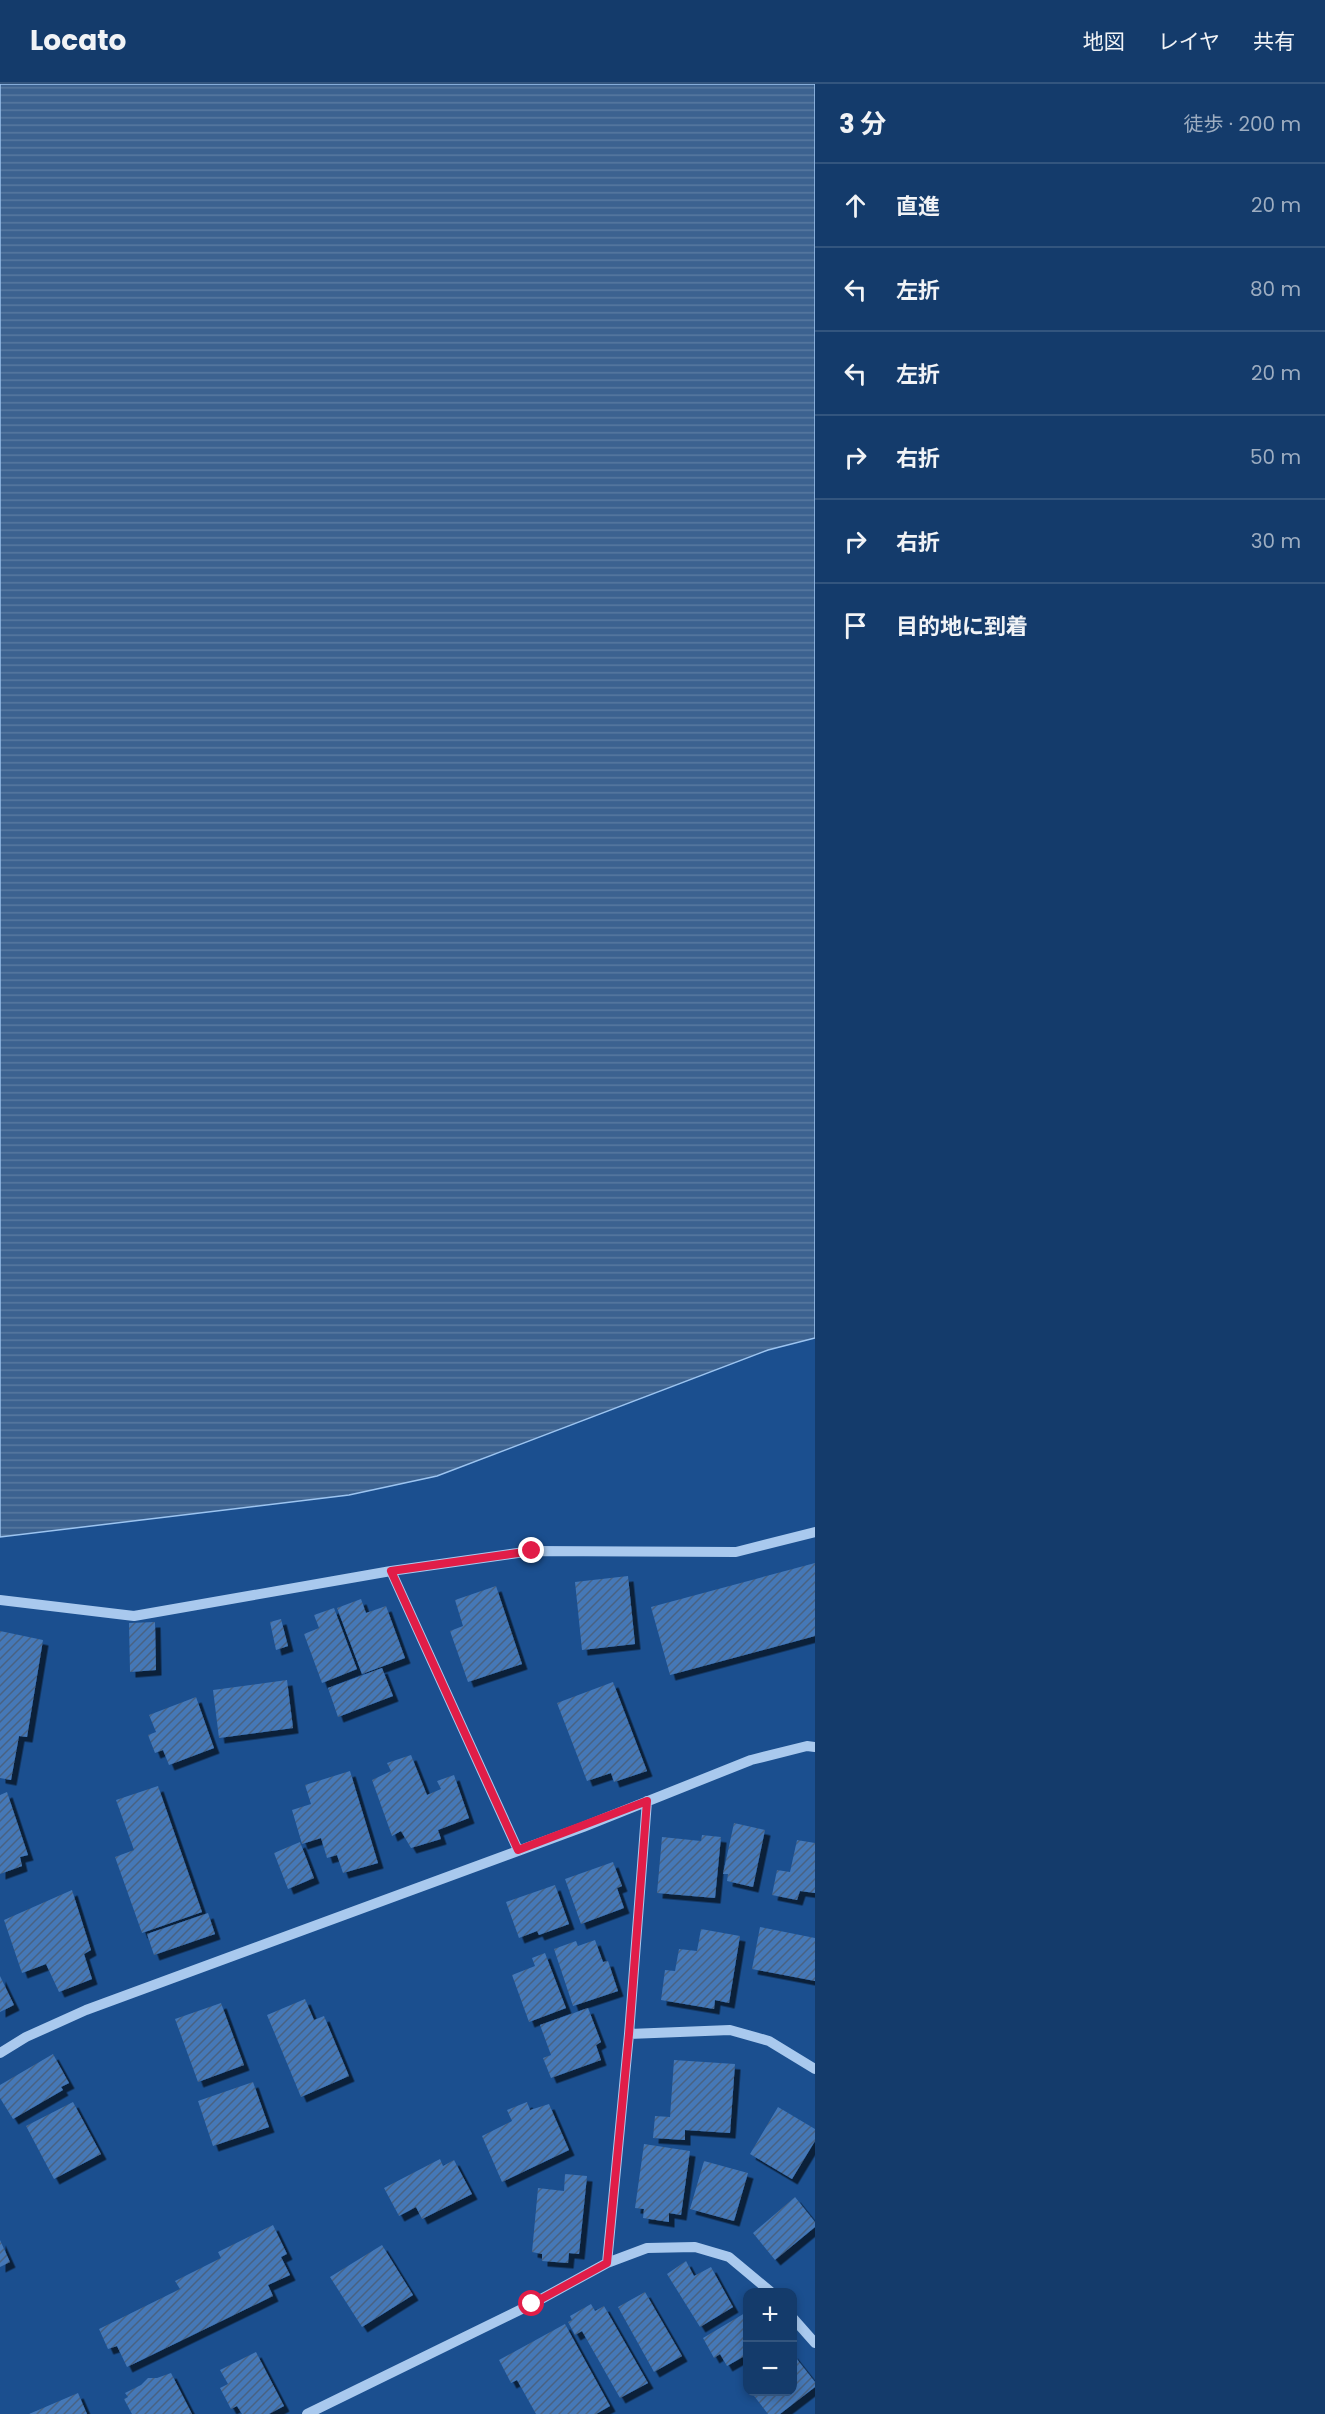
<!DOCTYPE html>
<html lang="ja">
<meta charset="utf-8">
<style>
:root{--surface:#143b6b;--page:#1d4271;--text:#f1f3f6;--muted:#9dadc1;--line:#33557e}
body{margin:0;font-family:Poppins,"Noto Sans JP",sans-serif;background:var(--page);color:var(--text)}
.controls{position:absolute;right:18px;bottom:18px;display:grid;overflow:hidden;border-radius:12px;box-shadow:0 3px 9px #0003}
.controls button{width:54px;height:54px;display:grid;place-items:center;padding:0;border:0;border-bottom:2px solid var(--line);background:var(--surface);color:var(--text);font:30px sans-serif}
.stop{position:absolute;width:18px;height:18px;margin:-14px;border:4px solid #e11d48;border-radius:50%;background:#fff}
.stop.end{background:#e11d48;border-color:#fff;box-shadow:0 2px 6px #0008}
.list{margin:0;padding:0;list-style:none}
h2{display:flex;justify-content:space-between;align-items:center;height:78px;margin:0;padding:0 24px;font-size:26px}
h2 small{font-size:20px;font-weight:400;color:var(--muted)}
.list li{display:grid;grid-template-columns:39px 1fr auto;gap:18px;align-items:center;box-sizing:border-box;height:84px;padding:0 24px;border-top:2px solid var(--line)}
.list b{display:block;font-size:22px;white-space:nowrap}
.list em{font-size:20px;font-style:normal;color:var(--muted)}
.icon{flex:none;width:33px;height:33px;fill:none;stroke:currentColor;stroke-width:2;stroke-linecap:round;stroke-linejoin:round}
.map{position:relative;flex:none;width:815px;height:2330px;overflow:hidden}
header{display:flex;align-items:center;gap:36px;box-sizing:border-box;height:84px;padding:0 30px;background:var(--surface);border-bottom:2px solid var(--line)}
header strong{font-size:28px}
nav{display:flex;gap:33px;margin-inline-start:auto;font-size:21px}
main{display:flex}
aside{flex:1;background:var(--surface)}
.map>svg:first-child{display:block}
</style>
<header>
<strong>Locato</strong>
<nav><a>地図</a><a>レイヤ</a><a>共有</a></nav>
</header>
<main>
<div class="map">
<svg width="815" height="2330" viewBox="0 0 815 2330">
<defs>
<pattern id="water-rules" width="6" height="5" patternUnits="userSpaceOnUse" patternTransform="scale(1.5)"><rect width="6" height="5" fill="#3c6290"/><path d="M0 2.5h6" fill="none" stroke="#597aa1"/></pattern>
<pattern id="building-hatch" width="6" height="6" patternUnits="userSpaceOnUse" patternTransform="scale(1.5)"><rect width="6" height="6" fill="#4478b7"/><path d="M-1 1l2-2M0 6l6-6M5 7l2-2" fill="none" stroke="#486282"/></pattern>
<filter id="shadow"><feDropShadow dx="5.5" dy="5.5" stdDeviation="0" flood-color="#0009"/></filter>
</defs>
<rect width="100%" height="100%" fill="#1b4f8f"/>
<path fill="url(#water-rules)" stroke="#9cc4f0" stroke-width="1.5" d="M0 0H815V1254L768 1266 437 1392 349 1411 0 1453Z"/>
<path fill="url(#building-hatch)" filter="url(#shadow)" d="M815 1479V1552L670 1591 651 1523Z
M628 1492 635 1560 582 1566 575 1498Z
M496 1502 522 1580 468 1598 450 1547 463 1542 455 1516Z
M361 1515 366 1529 386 1522 405 1574 362 1590 337 1524Z
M334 1524 357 1585 322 1599 304 1550 319 1544 314 1531Z
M281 1535 288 1562 276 1566 270 1538Z
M155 1538 156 1586 130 1588 129 1539Z
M0 1547 43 1556 27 1653 19 1652 11 1696 0 1694Z
M382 1584 393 1612 338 1633 328 1604Z
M287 1596 293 1644 219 1654 213 1606Z
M613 1598 647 1687 614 1698 611 1689 587 1697 557 1619Z
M196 1613 214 1664 169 1681 163 1666 155 1669 148 1651 156 1648 149 1631Z
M411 1671 427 1711 441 1705 437 1697 454 1691 469 1734 438 1746 441 1755 411 1764 401 1747 392 1752 372 1696 391 1687 387 1679Z
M350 1687 378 1779 343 1789 337 1771 327 1774 321 1754 302 1760 292 1726 311 1720 305 1701Z
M158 1702 202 1828 142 1849 115 1773 134 1766 116 1716Z
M7 1708 28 1771 20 1773 22 1782 0 1790V1711Z
M734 1739 765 1746 753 1803 727 1797 728 1790H723Z
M702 1751 721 1753 715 1814 657 1809 662 1753 701 1757Z
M797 1756 815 1759V1809L800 1807 797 1816 772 1811 777 1786 790 1788Z
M300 1758 314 1794 288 1805 274 1769Z
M613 1778 622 1802 617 1804 624 1824 581 1840 565 1795Z
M555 1801 569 1840 539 1851 537 1847 519 1854 506 1818Z
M72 1806 91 1866 84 1870 92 1895 59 1908 46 1880 22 1889 4 1836Z
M208 1829 215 1850 154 1871 147 1850Z
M760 1843 815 1854V1897L752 1885Z
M701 1845 740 1852 729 1919 715 1916 714 1925 661 1916 665 1886 675 1887 679 1865 697 1867Z
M595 1856 603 1878 608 1877 618 1907 573 1922 554 1865 576 1857 578 1862Z
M545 1869 566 1924 529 1938 512 1891 535 1882 532 1874Z
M0 1892 14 1921 0 1928Z
M305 1915 314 1936 324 1932 349 1992 301 2013 267 1931Z
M221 1919 244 1981 198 1998 175 1935Z
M588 1924 601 1958 596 1961 601 1976 551 1994 543 1974 551 1971 540 1941Z
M53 1970 69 1999 61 2003 63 2006 13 2035 0 2014V2001Z
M674 1976 735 1980 730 2049 685 2046V2056L653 2054 655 2032 670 2033Z
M253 1998 269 2043 213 2062 198 2017Z
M73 2018 101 2070 54 2095 26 2042Z
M527 2018 530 2026 549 2020 569 2066 502 2098 482 2052 512 2037 507 2026Z
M778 2023 815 2045V2057L792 2095 750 2070Z
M644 2060 690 2067 681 2131 669 2129V2138L643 2134 644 2125 635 2124Z
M440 2075 443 2082 454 2076 472 2110 422 2135 416 2123 399 2132 384 2104Z
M704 2077 748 2089 734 2137 690 2125Z
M565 2090 587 2092 579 2170 569 2169 568 2179 542 2177V2170L532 2168 538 2104 564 2107Z
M795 2113 815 2138V2143L775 2176 753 2149Z
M273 2141 287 2170 281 2173 290 2191 268 2201 273 2212 127 2283 117 2262 108 2265 99 2245 180 2205 175 2197 221 2174 218 2168Z
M0 2156 10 2178 0 2183Z
M382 2161 413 2211 362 2243 330 2193Z
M686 2177 694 2192 711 2183 733 2223 700 2243 667 2190Z
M645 2208 682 2272 654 2288 618 2223Z
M591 2220 595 2227 604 2222 648 2299 620 2314 582 2247 575 2251 568 2238 572 2236 570 2232Z
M745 2229 748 2233V2270L727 2282 720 2270 714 2274 703 2254Z
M565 2240 610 2322 596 2330H536L517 2296 511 2299 499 2276Z
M256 2268 284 2322 269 2330H242L237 2322 231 2325 220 2304 228 2300 220 2286Z
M792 2269 815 2298V2303L780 2330H768L751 2308H792Z
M171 2289 192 2330H132L124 2315 128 2313 125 2309 141 2301 148 2294H157Z
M78 2309 87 2330H29Z"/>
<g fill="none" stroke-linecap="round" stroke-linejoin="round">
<path stroke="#a9c9ee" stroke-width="10" d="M391 1487 532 1467 736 1468 815 1448
M0 1516 134 1532 391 1487 518 1766
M629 1950 730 1946 769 1957 815 1985
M0 1969 26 1953 86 1926 583 1743 751 1676 807 1662 815 1663
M607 2179 629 1950 647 1717
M792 2233 815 2259
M307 2330 532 2220 607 2179 647 2164 695 2163 729 2173 771 2208"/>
</g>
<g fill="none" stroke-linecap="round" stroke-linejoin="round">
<path stroke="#e11d48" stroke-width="8" d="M532 2220 607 2179 629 1950 647 1717 518 1766 391 1487 532 1467"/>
</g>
</svg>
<div class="controls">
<button>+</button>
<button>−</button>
</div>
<div class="stop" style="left:532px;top:2220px"></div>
<div class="stop end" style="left:532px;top:1467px"></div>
</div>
<aside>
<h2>3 分<small>徒歩 · 200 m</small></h2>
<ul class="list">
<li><svg class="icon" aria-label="ahead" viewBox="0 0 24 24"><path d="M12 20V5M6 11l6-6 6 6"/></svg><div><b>直進</b></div><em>20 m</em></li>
<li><svg class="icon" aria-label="left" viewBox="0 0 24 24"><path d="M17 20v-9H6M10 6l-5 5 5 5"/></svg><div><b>左折</b></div><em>80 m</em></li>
<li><svg class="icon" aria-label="left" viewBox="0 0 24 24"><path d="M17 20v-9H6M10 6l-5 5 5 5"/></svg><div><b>左折</b></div><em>20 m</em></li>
<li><svg class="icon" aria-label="right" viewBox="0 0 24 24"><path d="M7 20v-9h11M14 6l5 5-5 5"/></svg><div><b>右折</b></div><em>50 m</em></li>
<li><svg class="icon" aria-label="right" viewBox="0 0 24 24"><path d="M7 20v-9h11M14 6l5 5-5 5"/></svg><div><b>右折</b></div><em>30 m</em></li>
<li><svg class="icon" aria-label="arrive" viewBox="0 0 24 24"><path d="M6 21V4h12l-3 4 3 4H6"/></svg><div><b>目的地に到着</b></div></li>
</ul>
</aside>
</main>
